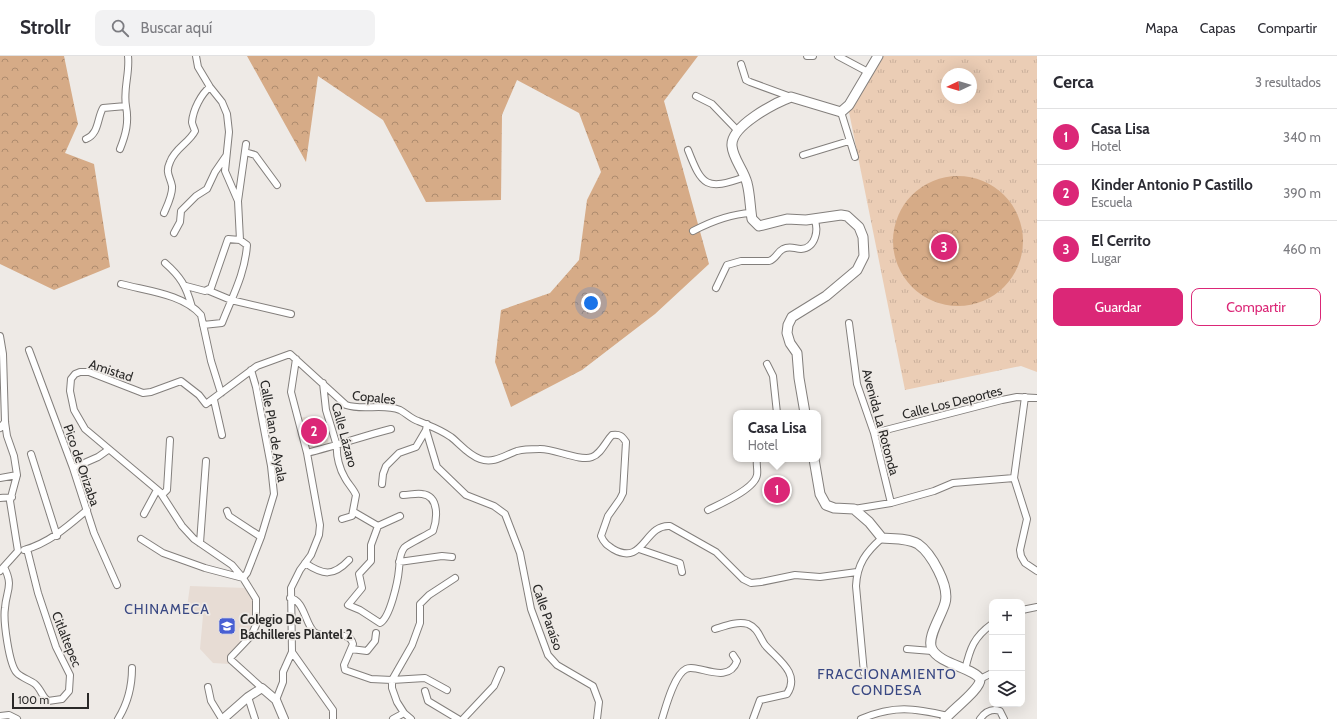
<!DOCTYPE html>
<html lang="es">
<meta charset="utf-8">
<style>
:root{--surface:#fff;--page:#f2f2f3;--text:#2b2b33;--muted:#7c7c81;--line:#e1e1e2;--accent:#db2777}
body{margin:0;font-family:Cabin,sans-serif;background:var(--page);color:var(--text)}
.controls{position:absolute;right:12px;bottom:12px;display:grid;overflow:hidden;border-radius:8px;box-shadow:0 4px 16px #0002}
.controls button{width:36px;height:36px;display:grid;place-items:center;padding:0;border:0;border-bottom:1px solid var(--line);background:var(--surface);color:var(--text);font:20px sans-serif}
.compass{position:absolute;left:941px;top:12px;width:36px;height:36px;border-radius:50%;background:var(--surface);box-shadow:0 4px 16px #0002;rotate:266deg}
.scale{position:absolute;left:12px;bottom:10px;width:77px;box-sizing:border-box;padding-left:4px;border:2px solid #2a2928;border-top:0;font-size:11px;line-height:14px;white-space:nowrap;color:#2a2928;-webkit-text-stroke:3px #eeeae6;paint-order:stroke}
.you{position:absolute;left:591px;top:247px;width:14px;height:14px;margin:-10px;border:3px solid #fff;border-radius:50%;background:#1a73e8;box-shadow:0 0 0 6px #1a73e833}
.badge{display:grid;place-items:center;width:26px;height:26px;border-radius:50%;background:var(--accent);color:#fff;font-size:13px;font-weight:700}
.pin{position:absolute;translate:-50% -50%;border:2px solid #fff;box-shadow:0 1px 4px #0006}
.popup{position:absolute;left:733px;top:354px;width:88px;height:52px;box-sizing:border-box;display:grid;place-content:center;border-radius:8px;background:var(--surface);filter:drop-shadow(0 1px 3px #0005);font-size:13px;white-space:nowrap;color:var(--muted)}
.popup b{font-size:15px;color:var(--text)}
.popup::after{content:'';position:absolute;left:50%;top:100%;margin-left:-8px;border:8px solid transparent;border-top-color:var(--surface)}
.list{margin:0;padding:0;list-style:none}
h2{display:flex;justify-content:space-between;align-items:center;height:52px;margin:0;padding:0 16px;font-size:17px}
h2 small{font-size:13px;font-weight:400;color:var(--muted)}
.list li{display:grid;grid-template-columns:26px 1fr auto;gap:12px;align-items:center;box-sizing:border-box;height:56px;padding:0 16px;border-top:1px solid var(--line)}
.list b{display:block;font-size:15px;white-space:nowrap}
.list p{margin:0;font-size:13px;white-space:nowrap;color:var(--muted)}
.list em{font-size:13px;font-style:normal;color:var(--muted)}
.actions{display:flex;gap:8px;padding:12px 16px}
.actions a{flex:1;padding:9px 0;border:1px solid var(--accent);border-radius:8px;text-align:center;font-size:14px;color:var(--accent)}
.actions .main{background:var(--accent);color:#fff}
.icon{flex:none;width:22px;height:22px;fill:none;stroke:currentColor;stroke-width:2;stroke-linecap:round;stroke-linejoin:round}
.map{position:relative;flex:none;width:1037px;height:663px;overflow:hidden}
header{display:flex;align-items:center;gap:24px;box-sizing:border-box;height:56px;padding:0 20px;background:var(--surface);border-bottom:1px solid var(--line)}
header strong{font-size:19px}
nav{display:flex;gap:22px;margin-inline-start:auto;font-size:14px}
.search{width:280px;height:36px;background:var(--page);display:flex;align-items:center;gap:10px;box-sizing:border-box;padding:0 14px;border-radius:8px;color:var(--muted);font-size:15px}
main{display:flex}
aside{flex:1;background:var(--surface)}
.map>svg:first-child{display:block}
</style>
<header>
<strong>Strollr</strong>
<div class="search"><svg class="icon" aria-label="search" viewBox="0 0 24 24"><circle cx="10" cy="10" r="6"/><path d="M15 15l6 6"/></svg>Buscar aquí</div>
<nav><a>Mapa</a><a>Capas</a><a>Compartir</a></nav>
</header>
<main>
<div class="map">
<svg width="1037" height="663" viewBox="0 0 1037 663">
<defs>
<pattern id="grass-tufts" width="24" height="20" patternUnits="userSpaceOnUse"><rect width="24" height="20" fill="#ebcdb5"/><path d="M3 7l-1-3M5 7V3M7 7l1-3M15 17l-1-3M17 17v-4M19 17l1-3" fill="none" stroke="#cab09c"/></pattern>
<pattern id="forest-crowns" width="20" height="18" patternUnits="userSpaceOnUse"><rect width="20" height="18" fill="#d6ab87"/><path d="M2 6a3 3 0 1 1 6 0M12 15a3 3 0 1 1 6 0" fill="none" stroke="#ae8b6e"/></pattern>
</defs>
<rect width="100%" height="100%" fill="#eeeae6"/>
<path fill="#e7dcd4" d="M299 361 322 362 329 388 308 393Z
M190 530 246 532 255 547 254 560 248 579 231 598 229 608 213 607 200 593 203 560 186 558Z"/>
<path fill="url(#grass-tufts)" fill-rule="evenodd" d="M883 0H1037V316L1021 310 905 334 849 56ZM947 18H971V42H947Z"/>
<path fill="url(#forest-crowns)" d="M0 0H64L78 68 65 97 94 108 110 211 54 234 0 208Z
M247 0H698L664 45 709 208 655 258 582 314 511 351 495 306 501 254 550 237 579 204 587 144 601 116 579 57 517 24 502 59 501 144 426 146 383 64 318 20 306 106Z
M893 185a65 65 0 1 1 130 0a65 65 0 1 1-130 0Z"/>
<g fill="none" stroke-linecap="round" stroke-linejoin="round">
<defs>
<path id="minor" d="M196 0 198 11 210 31 222 46 227 58 229 76 225 115 238 145 240 184
M807 0H813
M838 0 868 16
M741 8 746 24 750 26 791 41
M696 40 712 48 738 75
M841 56 855 101
M86 83C99 78 97 62 103 52L126 50C123 33 130 17 128 0
M120 93C126 78 129 66 126 50
M688 94C702 130 706 135 745 121
M245 96 255 99 277 129
M803 99 849 85
M238 145 246 88
M164 157C167 150 173 138 172 130 170 120 165 117 170 106 175 92 189 87 195 75 194 72 192 68 192 66 193 54 201 38 210 31
M693 175C712 165 730 158 751 157
M174 177 180 166 181 155 196 140 207 133 215 116 226 100
M165 207C181 221 186 230 192 251
M121 228C147 235 183 238 201 259L211 305 221 337
M186 230 205 235 211 232 228 183 240 184 247 189C245 218 232 241 222 267L203 269
M716 232 727 209 741 205H769C776 203 777 196 783 193 790 189 795 193 801 193 816 192 819 173 814 163
M207 234 231 244 291 258
M849 267 857 328 874 377 891 447
M0 280 3 298 5 366 7 380 14 400 17 419 10 445 18 495 0 515
M29 294 73 412 94 477 117 529
M767 308 773 320 777 357
M323 327 326 354 337 390C336 400 340 414 345 422 348 428 353 432 356 439L352 460 342 463
M1025 341 1014 422 1027 463 1020 494 1021 500 1025 507 1037 515
M214 344 222 379
M427 368 426 374 437 411 466 439 494 450 505 458 520 497 531 553 548 599 557 609 593 630 599 646 597 663
M0 372 5 366
M874 377 1002 344 1017 341 1037 342
M307 397C336 390 363 380 391 373
M31 398 57 480
M73 412 98 401 108 394
M0 422 17 419
M382 428 383 418 386 410 399 397 416 391 426 374
M162 439 167 434 170 384
M0 442 12 441
M854 453 891 447 934 435 953 427 1014 422
M708 454C720 448 755 433 757 419 758 414 756 408 757 403
M227 455 229 460 261 481
M354 456 378 470
M144 458 157 434
M378 470 371 489V505L359 518 362 532 348 549 360 554 380 567C390 562 398 525 399 513 400 505 399 499 404 492 406 489 427 479 433 475 437 464 440 440 422 438 416 437 409 439 403 439
M378 470 400 460
M141 483 163 497 205 512 243 522
M200 487 206 405
M639 493 680 507 682 516
M24 494C49 487 67 471 87 454
M399 506 442 500 452 501
M305 507C323 519 333 521 349 504
M4 511C14 530 6 535 5 552 3 564 9 609 17 617 22 622 30 624 35 628 41 633 42 641 48 645L62 643 69 635 70 619 56 591 38 537 27 493
M243 522 247 517 261 481 274 438 271 410 256 331 251 314
M290 542C304 544 305 567 314 576 324 585 349 572 353 588L344 609 345 614 371 623 392 624 425 622 447 634
M1022 554 1037 551
M715 573C725 570 737 565 748 568 758 572 760 582 765 589 777 603 801 617 787 638L760 644 753 663
M351 593 367 595 375 585 376 577
M907 593 932 595
M292 596 333 654V663
M965 614C970 592 974 581 992 568
M864 617 856 530C857 508 866 496 882 482
M980 623 992 617
M208 631 211 645 222 663
M262 632 231 604V601L251 580 256 569V543L243 522 232 509 194 483 182 470 160 436 85 373 74 354 70 335 71 323 75 318 80 316H89L143 337 151 336 181 325 199 339 206 348 257 310 290 298 346 349C363 355 383 347 400 354 406 357 411 363 418 365 430 370 440 373 451 381 460 388 468 399 480 403 494 408 505 399 517 395 524 393 532 393 539 393 554 392 580 406 592 401 601 398 606 385 612 379 620 378 622 380 626 386L623 437 620 443 608 460 601 480C604 487 607 489 613 493 644 511 644 468 670 470L716 496 743 523 751 527 761 526 795 519 820 521 857 516
M425 635 428 645 458 663
M248 641 255 663
M276 644 283 626V616L292 596 291 532 300 514 311 499 319 479 320 469 307 397 291 336 296 303
M0 660 9 659 17 663
M118 663C128 647 132 631 132 612
M393 663 404 657
M411 663 404 657 397 646 392 632V624L412 589 420 567V548L429 539 455 522
M463 663 494 630 501 614
M662 663C666 650 674 619 686 613 697 607 728 630 737 605L733 599
M861 663C894 649 914 652 948 660
M980 663C985 656 991 652 1000 655L1004 663"/>
<path id="tertiary" d="M223 663 248 641 262 632 276 644 284 663"/>
<path id="secondary" d="M805 357 799 322 797 297 790 287 787 277 788 269 792 261 826 240 857 214 864 200 863 181 859 171 847 160 841 159 806 164 787 163 759 170 752 163C750 151 750 138 747 127 744 114 733 103 732 90 730 70 775 47 791 41L841 56 849 49 878 0
M814 403 820 438 826 449 834 452 854 453 869 466 882 482C893 483 908 482 918 488 931 497 950 530 945 547 942 559 926 582 932 593 939 608 974 612 980 623 981 633 953 653 945 663"/>
</defs>
<use href="#minor" stroke="#837f7c" stroke-width="8"/>
<use href="#tertiary" stroke="#837f7c" stroke-width="10"/>
<use href="#secondary" stroke="#837f7c" stroke-width="11"/>
<use href="#minor" stroke="#fff" stroke-width="6"/>
<use href="#tertiary" stroke="#fff" stroke-width="8"/>
<use href="#secondary" stroke="#fff" stroke-width="9"/>
</g>
<defs>
<symbol id="school-square" viewBox="-11 -11 22 22"><rect x="-9" y="-9" width="18" height="18" rx="4" fill="#485fd3" stroke="#eeeae6"/><path d="M0-5L7-2L0 1L-7-2ZM-4 1L0 2.5L4 1V4Q0 6-4 4Z" fill="#fff"/></symbol>
</defs>
<g fill-rule="evenodd">
<use href="#school-square" x="217" y="560" width="20" height="20"/>
</g>
<g text-anchor="middle" dominant-baseline="central" stroke-width="3.5" stroke-linejoin="round" paint-order="stroke">
<g font-size="13" fill="#2a2928" stroke="#eeeae6">
<text transform="translate(111 314) rotate(18)">Amistad</text>
<text transform="translate(374 341) rotate(6)">Copales</text>
<text transform="translate(952 346) rotate(-14)">Calle Los Deportes</text>
<text transform="translate(881 366) rotate(75)">Avenida La Rotonda</text>
<text transform="translate(274 375) rotate(80)">Calle Plan de Ayala</text>
<text transform="translate(345 379) rotate(75)">Calle Lázaro</text>
<text transform="translate(82 409) rotate(71)">Pico de Orizaba</text>
<text transform="translate(548 561) rotate(71)">Calle Paraíso</text>
<text transform="translate(67 583) rotate(68)">Citlaltepec</text>
</g>
<g font-size="13" font-weight="bold" fill="#2a2928" stroke="#eeeae6" text-anchor="start">
<text x="240" y="563">Colegio De<tspan x="240" dy="15">Bachilleres Plantel 2</tspan></text>
</g>
<g font-size="14" letter-spacing="1" fill="#394883" stroke="#eeeae6">
<text x="167" y="553">CHINAMECA</text>
<text x="887" y="618">FRACCIONAMIENTO<tspan x="887" dy="16">CONDESA</tspan></text>
</g>
</g>
</svg>
<div class="controls">
<button>+</button>
<button>−</button>
<button><svg class="icon" aria-label="layers" viewBox="0 0 24 24"><path d="M12 4l9 5-9 5-9-5zM3 14l9 5 9-5"/></svg></button>
</div>
<svg class="compass" viewBox="-18 -18 36 36"><path d="M0-13l5 13h-10z" fill="#e53935"/><path d="M0 13l5-13h-10z" fill="#7c7c81"/></svg>
<div class="scale">100 m</div>
<div class="you"></div>
<div class="pin badge" style="left:777px;top:434px">1</div>
<div class="popup"><b>Casa Lisa</b>Hotel</div>
<div class="pin badge" style="left:314px;top:375px">2</div>
<div class="pin badge" style="left:944px;top:191px">3</div>
</div>
<aside>
<h2>Cerca<small>3 resultados</small></h2>
<ul class="list">
<li><span class="badge">1</span><div><b>Casa Lisa</b><p>Hotel</p></div><em>340 m</em></li>
<li><span class="badge">2</span><div><b>Kinder Antonio P Castillo</b><p>Escuela</p></div><em>390 m</em></li>
<li><span class="badge">3</span><div><b>El Cerrito</b><p>Lugar</p></div><em>460 m</em></li>
</ul>
<div class="actions"><a class="main">Guardar</a><a>Compartir</a></div>
</aside>
</main>
